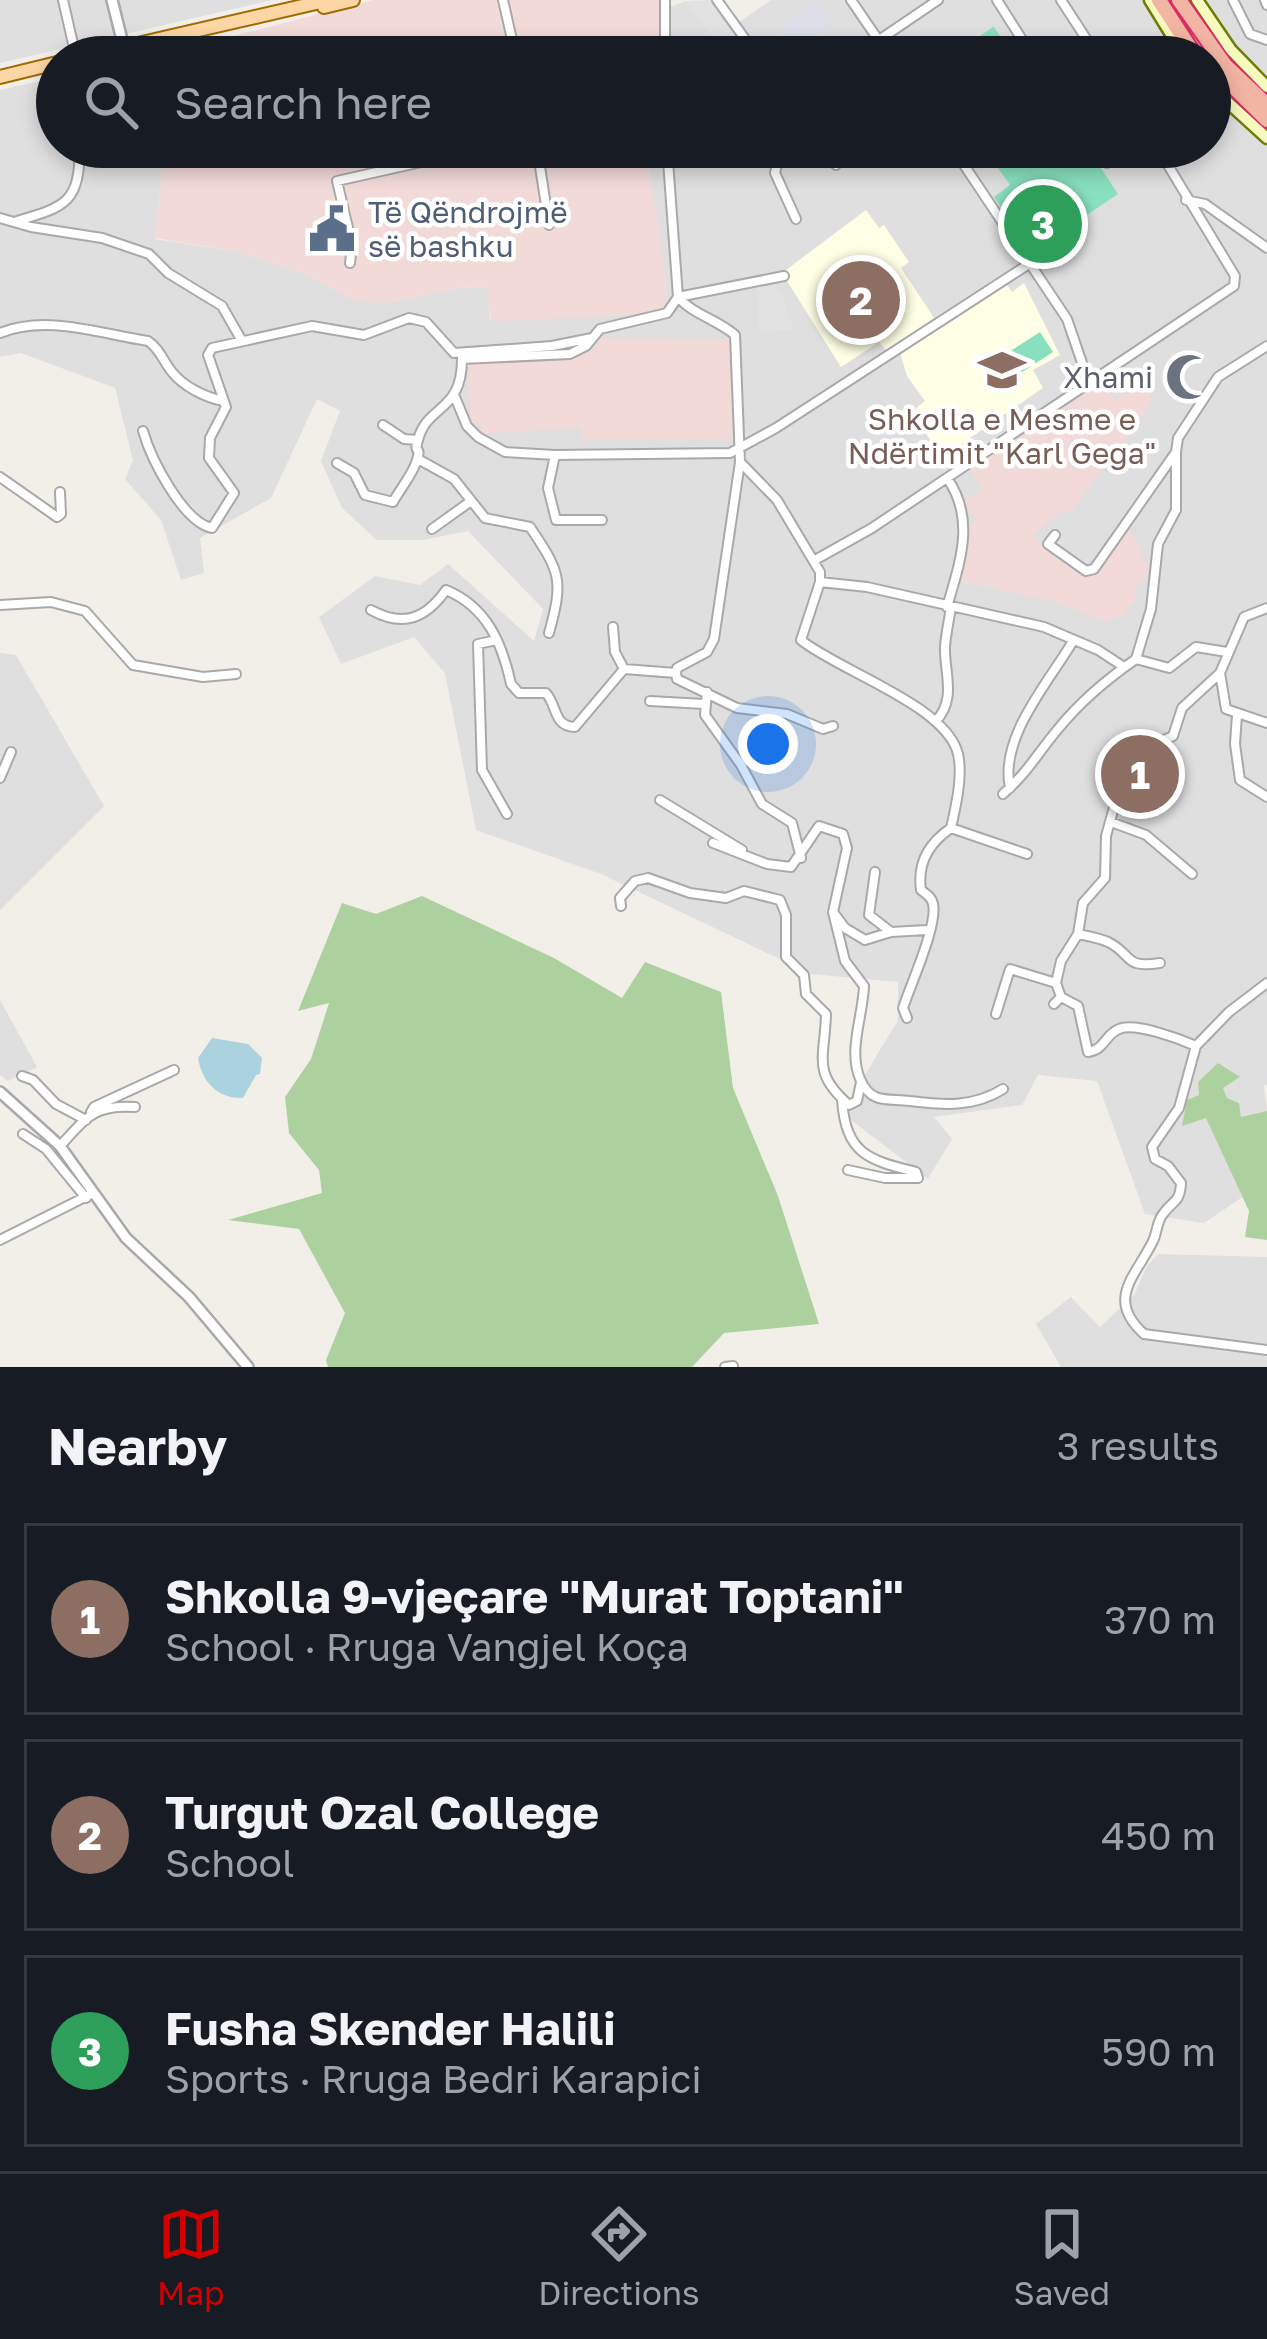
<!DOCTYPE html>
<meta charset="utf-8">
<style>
:root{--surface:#171b24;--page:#242831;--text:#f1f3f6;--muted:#9ea1a6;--line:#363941;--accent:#d40000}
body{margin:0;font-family:"Golos Text",sans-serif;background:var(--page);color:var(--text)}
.you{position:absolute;left:768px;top:744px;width:42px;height:42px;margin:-30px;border:9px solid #fff;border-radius:50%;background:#1a73e8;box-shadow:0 0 0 18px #1a73e833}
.badge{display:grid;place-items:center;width:78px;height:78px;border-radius:50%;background:var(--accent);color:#fff;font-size:39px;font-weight:700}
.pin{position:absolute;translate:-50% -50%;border:6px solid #fff;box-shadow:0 3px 12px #0006}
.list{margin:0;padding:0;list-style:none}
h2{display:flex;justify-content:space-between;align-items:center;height:156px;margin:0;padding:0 48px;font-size:51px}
h2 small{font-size:39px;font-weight:400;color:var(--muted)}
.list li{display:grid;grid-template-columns:78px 1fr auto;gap:36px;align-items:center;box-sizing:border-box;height:192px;margin:0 24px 24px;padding:0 24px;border:3px solid var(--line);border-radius:0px}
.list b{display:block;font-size:45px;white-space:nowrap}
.list p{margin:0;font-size:39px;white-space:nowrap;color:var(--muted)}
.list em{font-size:39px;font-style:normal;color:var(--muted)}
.icon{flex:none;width:66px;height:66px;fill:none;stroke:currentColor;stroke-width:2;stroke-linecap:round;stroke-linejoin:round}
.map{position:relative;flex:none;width:1267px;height:1367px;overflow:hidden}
.search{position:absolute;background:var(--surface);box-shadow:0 6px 18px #0003;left:36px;right:36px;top:36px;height:132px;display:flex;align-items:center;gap:30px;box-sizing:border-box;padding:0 42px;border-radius:66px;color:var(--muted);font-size:45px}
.sheet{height:804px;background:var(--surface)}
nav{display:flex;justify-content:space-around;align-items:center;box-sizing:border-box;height:168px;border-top:3px solid var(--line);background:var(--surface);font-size:33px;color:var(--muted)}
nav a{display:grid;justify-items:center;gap:6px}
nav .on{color:var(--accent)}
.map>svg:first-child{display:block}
</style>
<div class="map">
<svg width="1267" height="1367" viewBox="0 0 1267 1367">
<rect width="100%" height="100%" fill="#f2efe9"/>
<path fill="#e0dfdf" d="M0 0H272L0 63Z
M771 0H1267V1084L1264 1086 1267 1111 1241 1118 1239 1107 1227 1098 1222 1087 1239 1078 1227 1071 1212 1070 1198 1082 1199 1095 1184 1125 1206 1117 1244 1196 1204 1223 1145 1214 1097 1081 1038 1075 1022 1105 934 1117 952 1139 928 1179 842 1113 898 1020V982L811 974 601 874 476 830 445 673 414 637 341 664 319 617 375 576 420 585 448 564 534 641 543 609 468 531 423 540H377L342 508 321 461 340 411 317 399 271 498 200 538 204 573 181 580 161 520 125 479 133 460 115 388 21 353 0 357V90L57 77V147H164L155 239 238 252 300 272 354 300 388 303 459 288 488 287 490 320 667 296 649 170 659 147H1210V57H670V7L686 1 723 50 735 25Z
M0 653 16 655 104 806 0 910Z
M0 1000 37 1067 8 1081 0 1075Z
M1158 1254 1267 1257V1367H1061L1036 1324 1071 1297 1100 1327 1134 1295 1147 1266Z"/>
<path fill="#f2dad9" d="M373 0H665V57H152Z
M164 147H659L649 170 662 245 667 296 662 314 491 321 487 287 459 288 388 303 354 300 300 272 238 252 155 238Z
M592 338 733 339V440L582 439 580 428 483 433 480 423 471 422 467 360 583 356Z
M1104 382 1115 400 1141 384 1153 400 1071 512 1065 509 1033 534 1090 575 1126 527 1140 546 1144 562 1152 568 1133 593 1137 598 1119 620 1113 616 1107 622 1053 601 958 581 970 525 976 520 964 502 982 488 969 468Z"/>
<path fill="#ffffe5" d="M866 210 879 228 884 225 909 262 901 268 934 318 886 350 879 342 841 367 782 273Z
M1005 282 1012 292 1024 283 1060 355 1033 370 1043 388 942 457 920 425 925 422 916 408 925 401 907 376 900 352Z
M1158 745 1177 761 1169 770 1163 765 1131 799 1122 794 1126 772 1138 755Z"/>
<path fill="#add19e" d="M422 896 554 958 622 998 645 962 721 992 733 1088 778 1196 819 1324 724 1333 692 1367H328L326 1360 345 1313 299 1229 228 1220 322 1193 319 1170 289 1133 285 1097 311 1059 329 1003 298 1011 342 903 376 914Z
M1218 1063 1240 1077 1223 1088 1227 1098 1239 1103 1241 1117 1267 1111V1240L1245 1237 1249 1211 1206 1118 1182 1126 1187 1100 1199 1095 1198 1082Z"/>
<path fill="#88e0be" d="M994 27 1014 57H949L993 27Z
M983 147H1087L1118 194 1032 252 994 197 1010 185Z
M1040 332 1053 352 1019 374 1006 354Z"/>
<path fill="#e2e2e2" d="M714 0 741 38 723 51 686 1Z
M774 284 781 293 794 330 759 331 758 285Z"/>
<path fill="#dddde8" d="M817 1 834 24 793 52 777 29Z"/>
<path fill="#aad3df" d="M212 1038 248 1044 262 1058 260 1074 256 1075 243 1098C218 1099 202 1082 198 1058Z"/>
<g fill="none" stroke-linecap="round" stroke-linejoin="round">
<defs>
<path id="minor" d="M63 0 76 57
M503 0 516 57
M665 0V57
M717 0 758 57
M851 0 890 57
M997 0 1033 57
M1061 0 1098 57
M1233 0 1250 34 1267 40
M1265 0 1267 5
M879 40 938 0
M537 147 549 225
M667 147 678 297C692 314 718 320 735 335L740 462 714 639 707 652 677 668 676 673
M781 147 775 173 796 219
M822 147 836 165
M952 147 1067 319 1089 383
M1096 147 1107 163
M1186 200 1205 204 1267 248
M0 218 31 227 102 238 149 254 168 273 222 306 242 341
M17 221C68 206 79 202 80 147
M350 263 352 245 337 181 457 154 486 155 521 147
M0 333C47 314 100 334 148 341 160 349 163 361 172 372 184 387 205 397 223 401
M455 397 467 426 478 437 505 452 555 455 730 453 776 428 1032 262
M383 425 404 439 418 440
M143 431C151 459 183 522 212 528L234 493 209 458 210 438 226 407 208 355 212 348 312 326 364 335 409 318 426 322 454 353 552 346 592 338
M555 455 548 488 556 520H602
M418 459 454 479 485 518 530 527C560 572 564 579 549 633
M740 462 777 500 820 572V582L801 640C839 671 946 705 958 754 963 776 956 806 951 828 929 843 917 863 921 890 926 894 932 897 933 904 938 925 910 986 903 1008L907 1018
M337 463 354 473 365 495 393 502C400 489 413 474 417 460 422 443 413 457 418 440 427 404 462 413 462 359L570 354 586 346 600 329 667 313 678 297 784 276
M0 477 57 517 61 514 60 492
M947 478C976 519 960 562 947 607
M432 529 471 501
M1055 535 1048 544 1086 571 1094 569 1176 452 1178 438 1218 377 1267 346
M815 560 872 528 1234 286 1235 276 1157 147
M820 582 867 587 1044 627 1098 650 1124 667
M0 605 51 602 85 611 133 665 203 677 236 674
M371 610C404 628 426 618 446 590 487 607 502 643 511 684L519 693H546C558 707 553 726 575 727L624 669
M613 627 615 652 624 669
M497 640 478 644 482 770 507 814
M1136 659 1151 609 1158 544 1176 510V453
M1136 659 1169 668 1196 647 1227 652
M624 669 676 673
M676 673 677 679 737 708 787 714 823 729 833 726
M1220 673 1226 709 1267 723
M707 692 705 715 741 765 762 804 792 823 801 858
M650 701 704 704
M1237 715 1235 744 1240 780 1267 797
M936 721C957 698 944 673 945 646 946 634 949 620 951 607
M0 778 11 752
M1010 788C999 737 1049 682 1073 641
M1003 794C1029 771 1037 754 1058 729 1080 702 1107 679 1136 659
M660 800 742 850
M1111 822 1146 835 1192 874
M951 828 1027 854
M713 843 767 864 791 867 819 826 843 834 847 848 833 912 845 928 865 940 891 932 927 930
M875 872 869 915 891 932
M621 906 620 898 635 881 648 878 690 893 726 898 744 891 780 900 786 915V957L804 975 806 994 826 1014C825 1058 811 1072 849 1105L857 1101 861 1082
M833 912 845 961 864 986C863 1017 847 1052 861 1081 872 1105 890 1098 910 1101 943 1105 973 1108 1003 1089
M1078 934C1087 936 1099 938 1108 942 1133 954 1123 969 1160 963
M1267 983 1229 1012 1196 1046 1179 1108 1152 1147 1155 1159 1168 1166 1181 1183C1180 1203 1173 1200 1163 1214 1157 1221 1157 1233 1153 1241 1136 1276 1105 1299 1144 1334L1267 1350
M1061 997 1078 1006 1088 1052C1106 1049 1104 1035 1119 1029 1135 1022 1180 1039 1196 1046
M1054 1004 1061 997 1056 983 1061 961 1078 934 1083 903 1105 878 1106 836 1124 771 1140 751 1173 736 1182 708 1220 673 1244 617 1267 608
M996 1014 1010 969 1056 983
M22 1076 33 1080 56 1104 86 1120
M842 1100C846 1155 869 1160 916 1172L918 1178H885L848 1170
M91 1112 94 1107 174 1070
M23 1134 46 1149 86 1198
M60 1146C86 1118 94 1104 135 1107
M0 1240 93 1193
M725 1367 733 1366"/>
<path id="tertiary" d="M112 0 124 48
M0 1092 60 1146 126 1238 189 1297 248 1367"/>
<path id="secondary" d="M1150 0 1185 57
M1197 0 1231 50 1267 87
M1210 86 1267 138"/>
<path id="primary" d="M324 7 353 0
M81 57 329 0
M0 77 57 63"/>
<path id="trunk" d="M1159 0 1196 57
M1179 0 1225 65 1267 105
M1210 64 1267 120"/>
</defs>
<use href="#minor" stroke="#a9a9a9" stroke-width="12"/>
<use href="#tertiary" stroke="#a9a9a9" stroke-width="14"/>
<use href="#secondary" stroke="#707d05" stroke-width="15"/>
<use href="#primary" stroke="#a06b00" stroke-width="16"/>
<use href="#trunk" stroke="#dc2a67" stroke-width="18"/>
<use href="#minor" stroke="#fff" stroke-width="8"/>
<use href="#tertiary" stroke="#fff" stroke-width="9"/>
<use href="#secondary" stroke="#f7fabf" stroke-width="10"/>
<use href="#primary" stroke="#fcd6a4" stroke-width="12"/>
<use href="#trunk" stroke="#f2b4a3" stroke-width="14"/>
</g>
<defs>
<symbol id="civic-bare" viewBox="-9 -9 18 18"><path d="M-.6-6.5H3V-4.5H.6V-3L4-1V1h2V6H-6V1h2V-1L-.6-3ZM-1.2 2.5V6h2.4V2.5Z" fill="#5c6f8a" stroke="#fff" stroke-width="2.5" paint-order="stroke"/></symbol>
<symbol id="school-bare" viewBox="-9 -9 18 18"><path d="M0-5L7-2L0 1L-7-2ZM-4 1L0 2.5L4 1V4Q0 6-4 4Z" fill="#8d6e63" stroke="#fff" stroke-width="2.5" paint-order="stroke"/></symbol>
<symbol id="mosque-bare" viewBox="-9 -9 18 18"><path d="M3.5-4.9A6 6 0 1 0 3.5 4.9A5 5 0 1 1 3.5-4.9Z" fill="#6b7280" stroke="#fff" stroke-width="2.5" paint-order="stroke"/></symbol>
</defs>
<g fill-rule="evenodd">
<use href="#civic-bare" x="299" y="196" width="66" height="66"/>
<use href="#school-bare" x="969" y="337" width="66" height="66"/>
<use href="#mosque-bare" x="1156" y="344" width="66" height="66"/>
</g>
<g text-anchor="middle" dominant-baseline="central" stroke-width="9" stroke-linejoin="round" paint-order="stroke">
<g font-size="30" fill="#4e5e75" stroke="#fff" text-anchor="start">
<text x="368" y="212">Të Qëndrojmë<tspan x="368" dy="34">së bashku</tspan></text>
</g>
<g font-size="30" fill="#5b616d" stroke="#fff" text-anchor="end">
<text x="1153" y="377">Xhami</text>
</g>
<g font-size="30" fill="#785e54" stroke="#fff">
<text x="1002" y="419">Shkolla e Mesme e<tspan x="1002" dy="34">Ndërtimit "Karl Gega"</tspan></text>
</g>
</g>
</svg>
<div class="you"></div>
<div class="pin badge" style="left:1140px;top:774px;background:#8d6e63">1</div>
<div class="pin badge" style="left:861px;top:300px;background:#8d6e63">2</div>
<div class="pin badge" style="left:1043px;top:224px;background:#2e9e5b">3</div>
<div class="search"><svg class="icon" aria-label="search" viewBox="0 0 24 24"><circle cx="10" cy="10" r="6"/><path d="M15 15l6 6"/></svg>Search here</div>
</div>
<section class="sheet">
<h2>Nearby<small>3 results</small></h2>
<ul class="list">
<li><span class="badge" style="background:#8d6e63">1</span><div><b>Shkolla 9-vjeçare &quot;Murat Toptani&quot;</b><p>School · Rruga Vangjel Koça</p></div><em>370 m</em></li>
<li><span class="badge" style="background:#8d6e63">2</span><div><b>Turgut Ozal College</b><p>School</p></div><em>450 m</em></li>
<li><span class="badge" style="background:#2e9e5b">3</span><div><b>Fusha Skender Halili</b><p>Sports · Rruga Bedri Karapici</p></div><em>590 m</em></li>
</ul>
</section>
<nav>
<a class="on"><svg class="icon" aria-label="map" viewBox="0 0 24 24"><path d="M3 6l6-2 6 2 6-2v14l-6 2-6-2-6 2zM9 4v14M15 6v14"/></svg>Map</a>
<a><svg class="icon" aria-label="directions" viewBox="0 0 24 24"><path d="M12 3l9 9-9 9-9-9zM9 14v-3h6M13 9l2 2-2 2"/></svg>Directions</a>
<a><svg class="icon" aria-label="saved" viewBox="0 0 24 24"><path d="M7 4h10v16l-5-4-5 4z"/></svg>Saved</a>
</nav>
